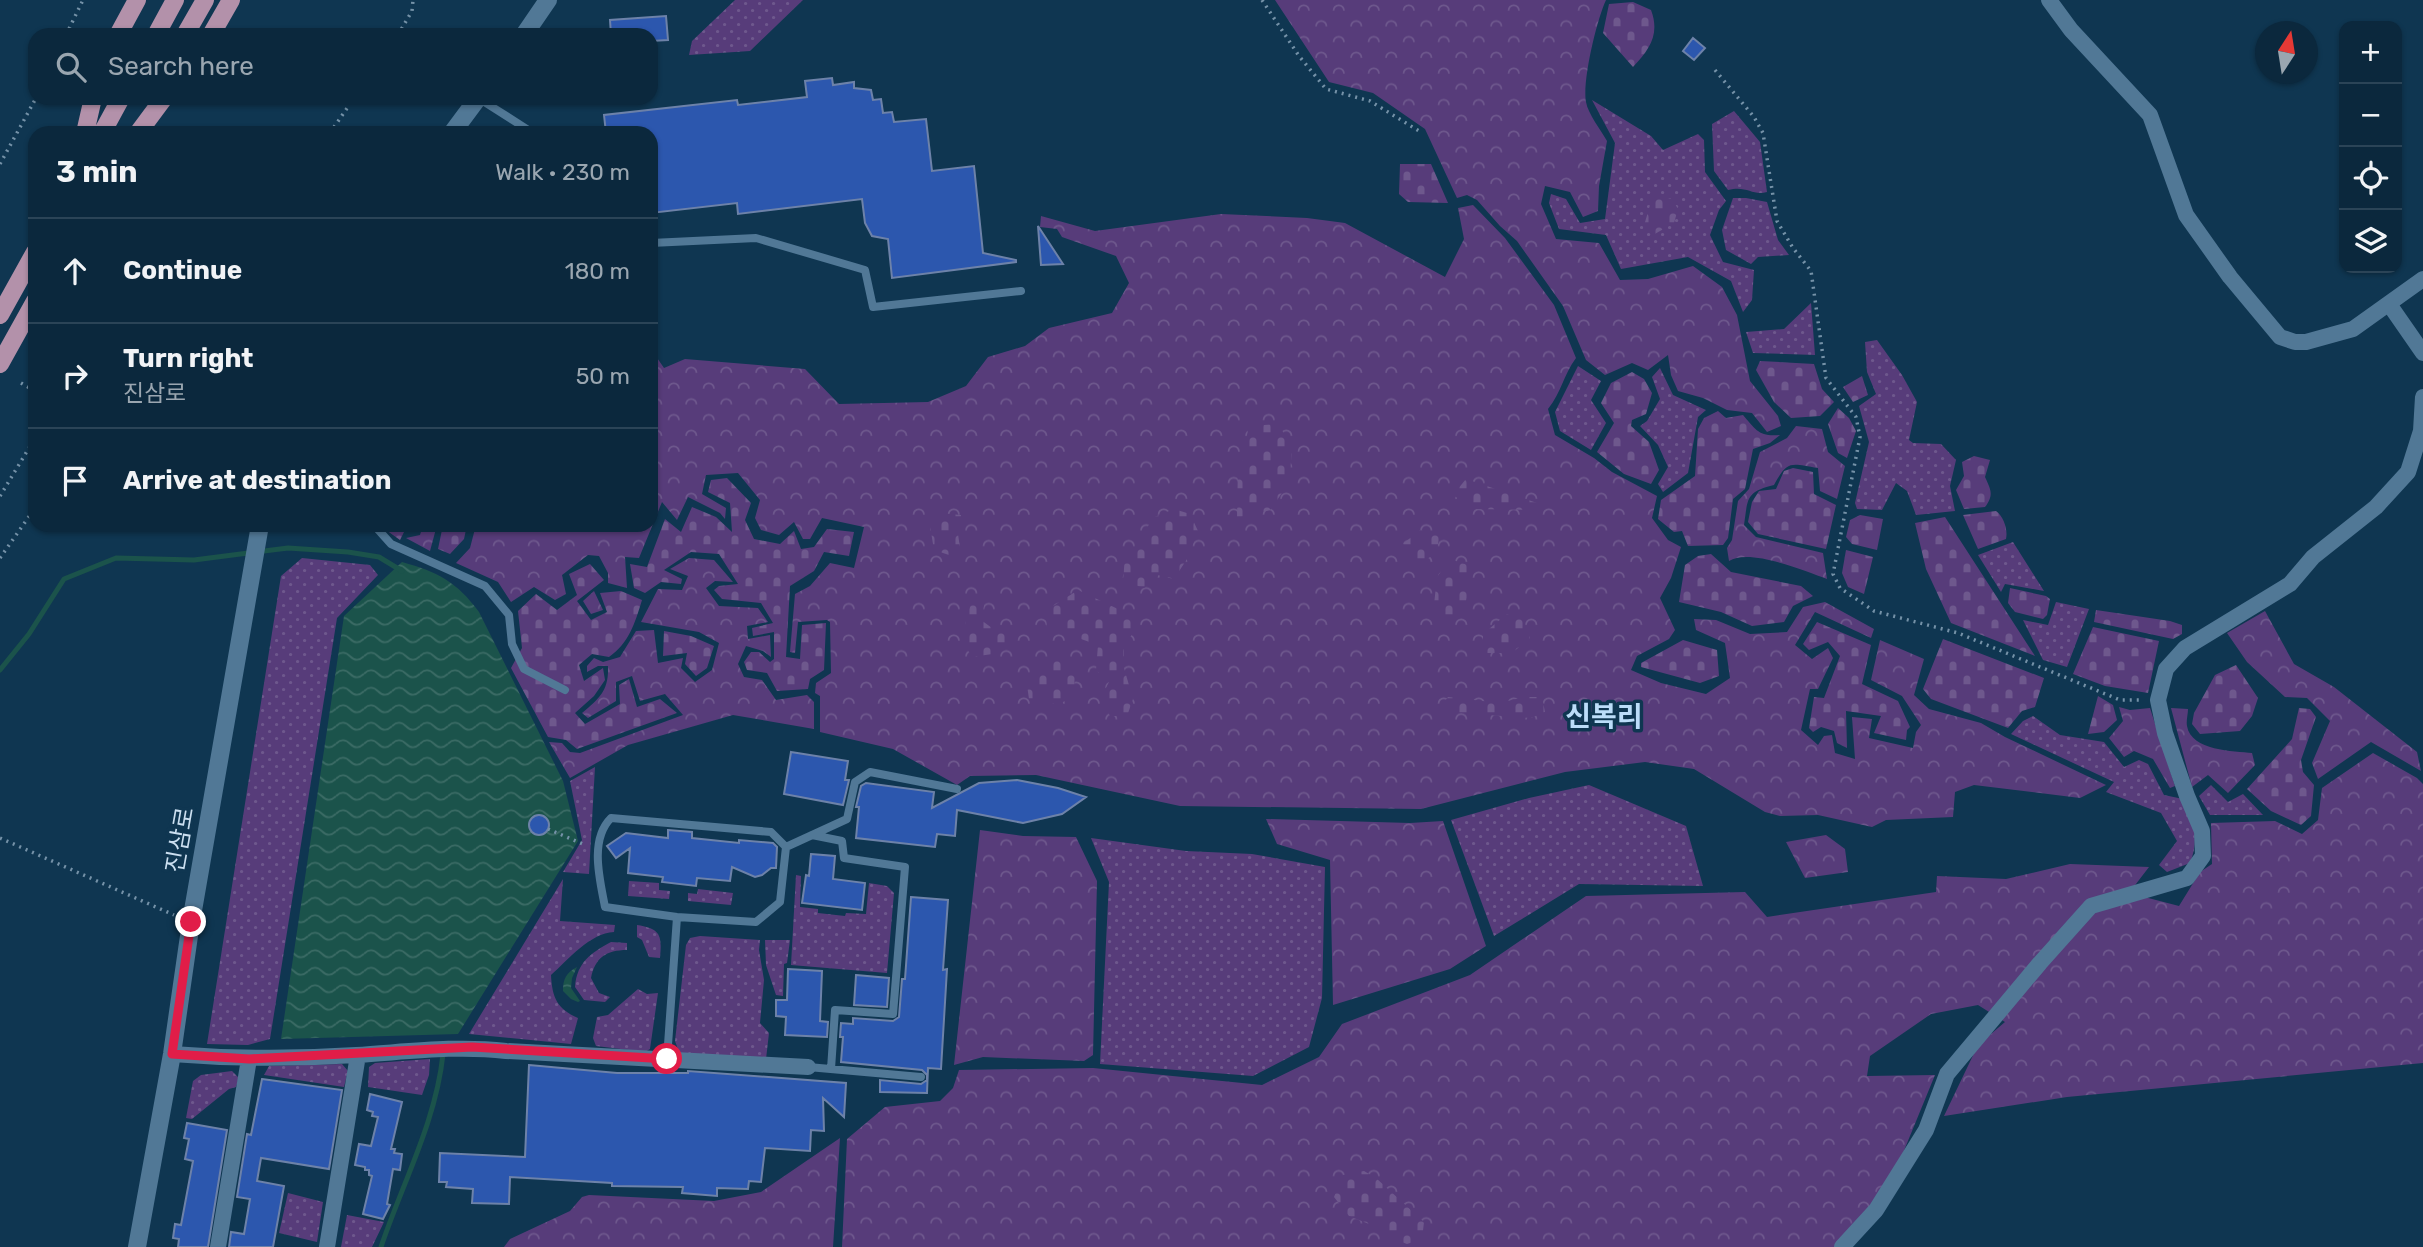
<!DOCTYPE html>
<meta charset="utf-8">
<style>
:root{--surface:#0b283d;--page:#193448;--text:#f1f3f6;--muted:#9aa6b0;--line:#2b4457}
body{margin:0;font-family:Rubik,"Noto Sans KR",sans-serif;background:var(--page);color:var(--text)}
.controls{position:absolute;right:21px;top:21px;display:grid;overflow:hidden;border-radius:14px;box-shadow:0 2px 5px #0004}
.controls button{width:63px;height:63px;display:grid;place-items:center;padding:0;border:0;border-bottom:2px solid var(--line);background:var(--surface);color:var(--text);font:35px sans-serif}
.compass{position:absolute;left:2255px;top:21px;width:63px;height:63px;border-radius:50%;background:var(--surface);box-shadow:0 2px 5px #0004;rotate:12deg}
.stop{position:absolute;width:21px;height:21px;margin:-16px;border:5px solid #e11d48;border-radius:50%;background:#fff}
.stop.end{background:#e11d48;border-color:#fff;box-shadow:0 2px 7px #0008}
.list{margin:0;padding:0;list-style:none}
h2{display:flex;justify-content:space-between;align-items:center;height:91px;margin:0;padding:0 28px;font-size:30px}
h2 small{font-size:23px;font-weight:400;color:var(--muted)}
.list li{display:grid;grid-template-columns:46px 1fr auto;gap:21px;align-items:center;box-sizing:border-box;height:105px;padding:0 28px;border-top:2px solid var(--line)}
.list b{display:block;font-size:26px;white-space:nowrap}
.list p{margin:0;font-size:23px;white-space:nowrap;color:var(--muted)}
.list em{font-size:23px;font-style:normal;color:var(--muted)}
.icon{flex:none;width:38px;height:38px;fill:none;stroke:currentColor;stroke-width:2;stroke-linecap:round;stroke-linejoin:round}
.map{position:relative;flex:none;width:2423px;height:1247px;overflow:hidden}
.search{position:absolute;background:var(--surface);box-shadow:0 2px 5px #0004;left:28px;top:28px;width:630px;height:77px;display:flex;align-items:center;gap:18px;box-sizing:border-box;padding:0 24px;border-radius:21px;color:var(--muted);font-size:26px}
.panel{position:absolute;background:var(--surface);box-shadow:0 2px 5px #0004;left:28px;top:126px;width:630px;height:406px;border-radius:21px}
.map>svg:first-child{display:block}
</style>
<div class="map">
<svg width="2423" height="1247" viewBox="0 0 2423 1247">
<defs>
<pattern id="green-dots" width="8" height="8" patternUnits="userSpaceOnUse" patternTransform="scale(1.75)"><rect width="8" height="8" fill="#573c7a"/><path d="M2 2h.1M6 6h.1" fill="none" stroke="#6e588d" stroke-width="1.8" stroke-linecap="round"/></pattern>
<pattern id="forest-crowns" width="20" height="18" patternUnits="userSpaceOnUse" patternTransform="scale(1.75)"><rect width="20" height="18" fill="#573c7a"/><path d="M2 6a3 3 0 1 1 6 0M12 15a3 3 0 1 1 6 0" fill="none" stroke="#6e588d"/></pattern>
<pattern id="cemetery-stones" width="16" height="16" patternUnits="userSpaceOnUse" patternTransform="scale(1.75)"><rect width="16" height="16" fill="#573c7a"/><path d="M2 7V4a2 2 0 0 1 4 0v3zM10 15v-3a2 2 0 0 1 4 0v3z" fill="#6e588d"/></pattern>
<pattern id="water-waves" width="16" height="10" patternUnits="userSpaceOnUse" patternTransform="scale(1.75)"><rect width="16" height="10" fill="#1b534b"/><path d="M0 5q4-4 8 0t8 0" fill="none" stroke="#3b6b65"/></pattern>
</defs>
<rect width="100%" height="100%" fill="#0f3651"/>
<path fill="url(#green-dots)" d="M735 0H803L750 51 689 55 692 41Z
M1592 100 1651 136 1663 150 1698 134 1704 140 1705 172 1726 201 1719 210 1710 235 1723 262 1754 270 1752 300 1743 312 1731 281 1688 257 1621 269 1606 235 1559 229 1549 203 1551 194 1566 199 1580 223 1605 219 1615 143Z
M1734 111 1760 142 1767 192C1752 196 1747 185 1728 190L1714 171 1712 124Z
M1733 198H1746L1767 202 1778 240 1789 255 1758 257 1751 264 1726 250 1722 230Z
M1811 303 1815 355 1753 353 1746 332 1784 329Z
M1877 340 1902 375 1917 402 1909 440 1913 443 1941 444 1956 460 1950 486 1955 511 1916 515 1907 491 1896 483 1882 510 1857 509 1855 503 1869 442 1859 406 1876 394 1867 372 1865 342Z
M1578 366 1601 381 1591 400 1606 423 1591 450 1560 431 1555 412Z
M1660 368 1673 395 1706 410 1698 417 1688 473 1663 492 1658 484 1668 467 1658 445 1640 426 1647 421 1660 399 1652 377Z
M2013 542 2044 591 2005 584 2001 592 1978 555Z
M302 558 370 565 378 575 337 618 270 1039 248 1045 207 1044 281 576Z
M2056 602 2089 609 2067 667 2043 660 2023 620 2048 625Z
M2033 716 2060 735 2104 742 2124 767 2139 760 2148 764 2164 795 2183 799C2195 820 2199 841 2190 863L2167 872 2159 865 2177 841 2161 813 2106 792 2114 782 2011 734 2023 721Z
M595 767 589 874 563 872 582 840 570 781Z
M1589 785 1686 826 1703 886 1579 884 1494 936 1451 820 1529 798Z
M2211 785 2228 802 2243 794 2263 815H2210L2199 796Z
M1091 838 1186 851 1252 854 1325 867 1322 998 1309 1047 1253 1076 1100 1064 1109 882Z
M796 875 801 876 800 907 818 909V913L845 916 846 913 866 914 869 883 887 886 894 893 887 973 791 965Z
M563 879 560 921 615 925 614 932C590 933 568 960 551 975 552 997 557 1009 578 1018L571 1044 469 1034Z
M629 881 659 883V890L670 891 669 899 628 896Z
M698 889 733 893 731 905 688 901V893L697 894Z
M637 925C661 929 662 935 660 958L649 957 642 940 637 937Z
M700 936 760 940 759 950 764 980 760 1023 769 1033 766 1059 686 1055 679 1052 675 1041 686 945 690 938Z
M765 940H790L787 963 784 964 783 996 776 995 766 965Z
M611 942 627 943V950C606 950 595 958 591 978L599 993 610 997 605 1002 584 1000 575 987C577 962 591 953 611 942Z
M638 989 647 994 658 993 650 1049 645 1052 596 1046 593 1038 597 1017 608 1015Z
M430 1059 429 1075 422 1095 368 1087 369 1067 375 1063Z
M342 1064 348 1071 344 1087 264 1075 269 1066Z
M232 1071 239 1078 236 1087 229 1089 192 1119 186 1118 193 1081 201 1075Z
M288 1193 323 1202 317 1242 279 1233Z
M347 1215 384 1222 372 1247H341Z"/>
<path fill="url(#forest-crowns)" d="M1275 0H1606C1597 19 1582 81 1586 102 1588 114 1601 130 1607 141L1599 186 1598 211 1583 217 1570 192 1545 186 1541 204 1556 239 1599 243 1620 280 1648 279 1693 266 1722 287 1737 315 1750 381 1778 416 1781 426 1767 432 1752 413 1727 410 1703 398 1678 391 1671 375 1668 355 1648 370 1632 363 1605 375 1586 360 1563 306 1517 241 1500 226 1477 200 1467 195 1457 198 1425 129 1373 93 1329 82Z
M1473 205 1505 238 1554 305 1576 358C1563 376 1562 391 1548 409L1555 435 1594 458 1612 472 1657 496 1652 518 1668 540 1681 547 1671 578 1660 598 1675 630 1669 639 1637 656 1631 670 1661 683 1706 694 1730 678 1725 643 1696 630 1694 619 1716 620 1750 634 1787 632 1803 607 1825 602 1874 629 1871 638 1815 612 1795 645 1812 659 1828 648 1833 658 1818 689H1810L1801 730 1818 745 1824 736 1832 735 1835 753 1855 759 1852 717 1872 719 1869 738 1913 748 1916 732 1921 725 1902 696 1871 680 1880 640 1924 659 1914 695 1929 709 1981 723 2005 737 2106 785 2080 798 1974 785 1955 792 1953 817 1886 820 1872 827 1818 815 1780 816 1765 812 1694 769 1645 762 1565 772 1421 809 1180 806 1036 775 970 776 957 785 893 749 820 732V696L815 693 816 683 831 673 830 622 827 620 798 622 795 653 790 652 795 594 810 586 830 563 854 568 864 527 822 518 810 539H803L794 522 779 535 761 530 755 518 760 500 738 473 706 475 702 494 726 508 725 519 720 513 688 497 677 520 662 502 639 558 625 557 627 588 608 583V573L599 556 588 555 562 575 566 594 555 600 534 587 511 602 498 582 456 563 470 548 476 525H651V349L664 368 685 359 805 369 839 404 928 402 966 386 988 357 1025 346 1049 328 1112 313 1129 283 1116 256 1062 237 1057 229 1040 227 1041 216 1095 231 1221 214 1307 218 1345 223 1445 277 1464 239 1458 208Z
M1796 426 1822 429 1828 452 1845 466 1837 499 1820 491 1818 468C1791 464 1788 459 1774 485 1745 492 1748 499 1744 525L1756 537 1823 553 1827 579C1805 571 1750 548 1729 561L1727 548 1732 540 1738 501 1749 489 1760 452 1787 438Z
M423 525H437L430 551 406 538 420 535Z
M689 558 714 560 733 582 715 581 706 588 719 606 758 608 768 622 747 626 748 639 770 635 771 657 763 651 746 646 738 664 744 677 762 680 776 700 807 695 814 702V729L733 715 628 745 570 778 549 742 562 743 570 752 580 753 683 715 665 694 640 701 632 676 616 682V701L588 718 582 713C600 698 609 690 608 666H598L587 672V666L594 658 603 662 620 657 636 631 654 630 658 663 683 658 681 668 695 682 712 670 719 643 699 632 641 622 658 589 682 590 688 576 670 569Z
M594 591 603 610 591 614 583 601Z
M2265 611 2294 664 2334 687 2417 752 2421 771 2371 742 2318 779 2312 763 2330 721 2307 698 2285 697 2247 662 2227 633Z
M2119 707 2130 710 2150 708 2175 786 2170 788 2153 759 2134 751 2124 757 2109 738 2123 721Z
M2171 708 2188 709C2188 714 2186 721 2187 726 2191 751 2234 751 2252 753L2255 765 2228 793 2208 775 2192 787Z
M2373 753 2417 778 2423 784V1063L2067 1097 1944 1116 1978 1045 2005 1022 1978 1005 1931 1014 1870 1056 1867 1076 1935 1075 1896 1170 1840 1247H842L847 1139 885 1107 940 1101 953 1088 959 1070 1093 1068 1262 1085 1319 1057 1342 1024 1470 975 1586 896 1745 892 1767 917 1936 892 1937 876 2006 879 2070 864 2149 867 2129 893 2179 906 2200 872 2212 864 2211 823 2275 821 2302 834 2318 820 2322 788Z
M1266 819 1410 823 1443 821 1486 946 1450 969 1333 1005 1330 860 1277 844Z
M980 830 1023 836 1076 837 1097 881 1093 1055 1084 1061 983 1057 954 1065Z
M1826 835 1845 849 1848 872 1805 878 1786 842Z
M840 1138 833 1247H504L510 1239 570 1211 582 1197 589 1195 714 1201 761 1192Z"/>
<path fill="url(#cemetery-stones)" d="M1633 2 1651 10C1660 34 1650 49 1633 67L1603 33 1609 4Z
M1400 164H1431L1448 203 1408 202 1399 194Z
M1653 195 1672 199 1678 209 1674 223 1653 235 1643 229Z
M1760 361 1814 364 1822 389 1834 402 1820 416 1791 418 1774 402 1756 370Z
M1632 372 1644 379 1652 393 1646 414 1632 420 1631 426 1649 442 1659 470 1651 484 1624 474 1597 452 1614 423 1601 403 1611 383Z
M1862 376 1868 395 1853 402 1843 387Z
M1838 408 1849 418 1856 431 1847 458 1838 453 1828 424Z
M1718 411 1726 418 1743 415C1756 430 1759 437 1780 435L1770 443 1753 449 1745 489 1733 499 1728 538 1723 545 1688 546 1682 531 1674 532 1658 519 1661 500 1695 476 1698 429 1704 418Z
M1279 424 1292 450 1289 483 1270 510 1237 518 1238 464 1246 458 1248 426Z
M1974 456 1990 460 1985 477C1991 490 1994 495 1985 507L1964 509 1956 490 1964 476 1962 462Z
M1793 468 1813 472 1814 494 1836 505 1826 549 1758 534 1748 522 1752 502 1759 491 1776 489 1784 471Z
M727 478 751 503 745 520 754 539 780 544 794 531 801 549 814 547 827 529 854 532 849 556 824 552 814 571 790 586 786 657 800 659 802 625 826 623 824 670 810 679 808 689 777 691 767 673 747 670 744 662 751 652H759L770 662 774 659V632L753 636 752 628 773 623 761 603 722 599 714 590 719 586 738 584 719 554 691 552 664 570 682 579 681 584 661 582 645 593 634 588 630 564 647 567 665 519 681 532 692 507 716 517 732 532 730 503 708 492 711 480Z
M1466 479 1540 504 1539 510 1473 509 1453 495Z
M1174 509 1190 514 1198 531 1187 559 1174 579 1157 575 1144 588 1123 581 1125 556 1140 543 1152 518Z
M1996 511C2004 517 2008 530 2006 539L1978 549 1963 515Z
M939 513 961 515 958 534 960 548 952 556 934 550 930 526Z
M1860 515 1883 519 1877 550 1852 544 1846 537 1850 520Z
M1945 517 2035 656 1951 623 1926 569 1915 523Z
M379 525H417L416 528 405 530 400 540Z
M443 525H467L464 539 450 554 438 549Z
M1420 530 1440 536 1436 553 1421 563 1399 559 1398 548Z
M1846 550 1873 557 1864 594 1848 587 1842 573Z
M1711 554 1731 572 1801 586 1813 596 1793 606 1784 622 1752 626 1721 612 1679 602 1685 565 1698 556Z
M1450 559 1468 565V594L1461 618 1433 614 1437 577Z
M590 564 604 580 577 601 591 620 607 612 600 593 621 591 642 600C635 623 629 643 609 657L592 654 579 665 584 681 603 668 605 680 594 696 575 713 585 724 620 704 619 685 629 679 637 707 660 699 677 713 577 749 566 740 548 737 511 668 522 648 518 611 536 594 557 610 577 595 569 574Z
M2010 588 2046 596 2050 599 2047 615 2043 619 2015 612 2008 603Z
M1078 590 1141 620 1124 647V668L1133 699 1127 716H1110L1101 698 1109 682 1096 670 1098 645 1047 627 1044 612Z
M972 601H985L981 620 992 628 1005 626 1009 647 999 653 972 657C959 639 965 620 972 601Z
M2096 610 2170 621 2182 625V634L2173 639 2094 622Z
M1507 614 1523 619 1530 638 1512 653H1483V634Z
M1817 622 1871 645 1862 684 1898 701 1910 727 1907 730 1906 740 1874 733 1881 716 1846 711 1847 748 1837 743 1834 731 1821 727 1813 732 1809 728 1814 697 1824 698 1840 656 1828 642 1809 650 1803 644Z
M2093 627 2159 641 2148 693 2105 686 2073 674Z
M664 631 691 636 714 646 707 668 696 676 685 664 687 653 663 656Z
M1943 639 2044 678 2035 707 2022 711 2008 728 1931 699 1923 689Z
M1683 640 1717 650 1719 676 1700 683 1641 667V663Z
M1059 654 1076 664 1074 692 1060 705 1029 699 1027 685 1043 673 1048 657Z
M2236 665 2258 698 2252 716 2240 731 2200 734 2192 724 2194 713 2215 675Z
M2098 696 2113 705 2117 720 2104 732 2088 734Z
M1448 697 1500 703 1524 697H1542L1545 712 1531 718 1448 712 1442 705Z
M2299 708 2310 709 2316 717 2301 760 2303 772 2314 785 2311 816 2301 825 2271 811 2247 789 2292 739Z
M1364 1171 1376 1178 1424 1222 1422 1239 1407 1244 1381 1234 1374 1226 1349 1216 1334 1197 1343 1175Z"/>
<path fill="url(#water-waves)" d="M402 562C438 572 457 582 479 612L563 781 578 841 458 1034 281 1039 344 616Z
M577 967 572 978 571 988 580 1001 578 1002 571 999 563 991C563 979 566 973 577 967Z"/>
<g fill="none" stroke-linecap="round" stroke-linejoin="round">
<path stroke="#1b534b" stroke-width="5" d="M0 670 29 634 64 579 116 558 194 560 288 548 348 552 379 557 402 571
M381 1247C402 1184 436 1122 443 1054"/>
</g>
<path fill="#2c57ae" stroke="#6d82a9" stroke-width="2" d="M666 16 668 40 651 41V35H611L610 20Z
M1693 38 1705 48 1694 60 1683 51Z
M832 78 833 85 854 82V88L871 90 873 100 881 99 883 113 892 112 894 122 926 119 932 171 974 166 983 253 1016 260V262L892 278 888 239 872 236 865 223 862 199 738 214 737 203 651 213V133H606L604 115 737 100 738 105 807 97 805 81Z
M1038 226 1063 264 1041 265Z
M791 752 848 761 845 780H849L843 805 784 794Z
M1017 780 1058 788 1086 797 1062 814 1023 823 957 810 955 836 937 834 935 847 856 838 859 807H856L861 786 866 783 934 792 932 808 979 783Z
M529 825a10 10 0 1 1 20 0a10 10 0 1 1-20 0Z
M668 830 692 832V838L739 843V840L773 843 777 847 776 868H771L762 875 755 877 732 867 730 881 697 878 696 886 662 882 663 877 628 873 630 848 616 858 607 846 626 833 668 838Z
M811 854 835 856 833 879 865 883 862 910 802 903 806 875 809 876Z
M911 897 948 900 943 970 947 969 941 1069 928 1068 927 1093 880 1092V1080L921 1084 927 1080V1075L922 1070 841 1062 843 1037H840L841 1023 853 1024V1018L893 1021 899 1017 902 979H905Z
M788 969 822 971 820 1021 828 1022 827 1037 785 1035 786 1017 776 1016V1000H787Z
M856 975 889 978 887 1007 854 1005Z
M529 1065 617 1073H688V1071L846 1083 844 1117 823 1098 824 1131 811 1130 810 1151 765 1148 761 1182 749 1181 748 1189 717 1188V1196L682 1193 683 1187 612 1186V1183L510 1177 509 1204 472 1203 473 1189 446 1187 447 1182H439L440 1153 525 1157Z
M262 1079 342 1090 329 1169 261 1158 257 1181 284 1186 273 1247H229L231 1232 244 1234 250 1199 237 1197 247 1134 251 1135Z
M370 1094 402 1102 391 1149H395L394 1153 402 1154 400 1170 393 1169 387 1204 390 1205 383 1219 363 1214 372 1176 369 1175V1170H365V1167L355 1165 359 1144 371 1146 378 1117 372 1116 373 1112 367 1110Z
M187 1123 227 1130 208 1247H178L179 1239 173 1238 175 1224 181 1225 193 1161 185 1159 189 1139 184 1138Z"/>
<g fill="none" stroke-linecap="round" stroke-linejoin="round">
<path stroke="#7592a8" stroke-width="3.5" stroke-dasharray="2 5" stroke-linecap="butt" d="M1262 0 1299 56 1326 89 1370 101 1419 131
M66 35 83 0
M398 35 412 11 413 0
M1715 70 1754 117 1763 133 1777 221 1793 248 1811 271 1826 378 1856 417 1860 437 1833 574 1840 588 1874 611 1958 633 2120 700H2142
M330 133 354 98
M0 164 36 98
M21 383 35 391
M0 496 35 438
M0 558 35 508
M548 829 583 844
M0 838 174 915"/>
<path stroke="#517896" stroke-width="8" d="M478 98 533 133
M651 243 756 238 865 270 873 307 1021 291
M374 525 391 544 485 586 509 615 512 644 524 669 565 690
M611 818 771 832 786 847 780 902 756 922 677 917 605 907C600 880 589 840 611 818Z
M812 835 842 841 844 858 905 867 893 1014 835 1010 831 1069
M786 847 847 819 855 782 870 772 957 789
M667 1059 677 917
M808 1067 921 1077"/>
<path stroke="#517896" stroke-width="16" d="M2049 0 2071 30 2150 115 2186 215 2230 277 2280 337 2295 342H2306L2353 329 2423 279
M2389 304 2423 353
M172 1054C234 1059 294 1059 356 1055 406 1052 455 1045 506 1051L808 1067
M218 1247 249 1059
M327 1247 358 1055
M1842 1247 1876 1210 1926 1130 1947 1074 2040 963 2091 906 2187 878 2203 856 2202 831 2187 796 2165 733 2158 700 2166 669 2185 648 2290 584 2313 557 2376 507 2408 472 2421 431 2423 397"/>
<path stroke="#517896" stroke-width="18" d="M524 35 548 0
M452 133 478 98
M137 1247 172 1054 191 922 260 525"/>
<path stroke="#b391aa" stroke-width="18" d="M118 35 137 0
M156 35 175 0
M185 35 205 0
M211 35 231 0
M85 133 93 98
M102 133 121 98
M138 133 164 98
M0 315 35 252
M0 364 35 301"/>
</g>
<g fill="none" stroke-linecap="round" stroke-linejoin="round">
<path stroke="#e11d48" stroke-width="9" d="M191 922 172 1054 249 1059 472 1047 667 1059"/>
</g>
<g text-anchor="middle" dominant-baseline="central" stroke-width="7" stroke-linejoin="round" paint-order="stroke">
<g font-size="24" fill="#cbdff0" stroke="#0f3651">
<text transform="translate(180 840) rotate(-80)">진삼로</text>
</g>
<g font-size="28" font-weight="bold" fill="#bcddf9" stroke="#0f3651">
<text x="1604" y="716">신복리</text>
</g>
</g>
</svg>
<div class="controls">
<button>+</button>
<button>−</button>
<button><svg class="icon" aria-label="locate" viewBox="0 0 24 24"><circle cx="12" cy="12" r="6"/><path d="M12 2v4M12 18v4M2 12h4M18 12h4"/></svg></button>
<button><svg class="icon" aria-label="layers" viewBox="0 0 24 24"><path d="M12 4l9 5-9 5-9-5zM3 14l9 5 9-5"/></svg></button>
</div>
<svg class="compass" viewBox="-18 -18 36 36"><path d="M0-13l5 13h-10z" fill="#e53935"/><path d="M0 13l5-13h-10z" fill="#9aa6b0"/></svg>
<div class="stop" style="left:667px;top:1059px"></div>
<div class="stop end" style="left:191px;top:922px"></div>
<div class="search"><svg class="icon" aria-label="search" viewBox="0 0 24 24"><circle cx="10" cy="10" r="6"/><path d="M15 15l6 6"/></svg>Search here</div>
<section class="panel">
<h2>3 min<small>Walk · 230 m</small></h2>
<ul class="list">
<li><svg class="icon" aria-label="ahead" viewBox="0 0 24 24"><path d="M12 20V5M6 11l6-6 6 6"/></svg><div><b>Continue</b></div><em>180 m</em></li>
<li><svg class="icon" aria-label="right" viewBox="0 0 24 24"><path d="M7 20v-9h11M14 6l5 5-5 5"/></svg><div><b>Turn right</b><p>진삼로</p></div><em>50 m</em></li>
<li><svg class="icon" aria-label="arrive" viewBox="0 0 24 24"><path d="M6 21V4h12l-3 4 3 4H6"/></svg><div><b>Arrive at destination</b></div></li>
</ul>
</section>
</div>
